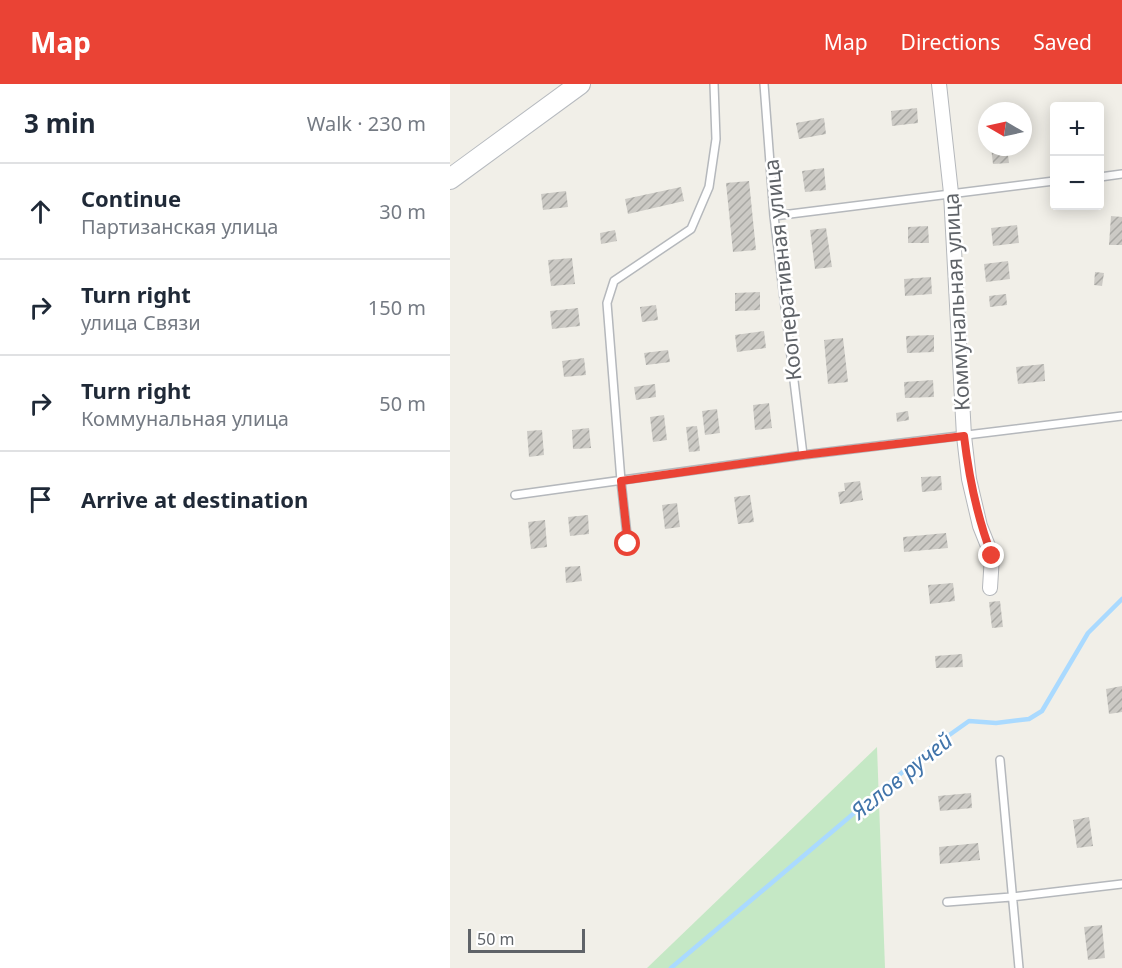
<!DOCTYPE html>
<meta charset="utf-8">
<style>
:root{--surface:#fff;--page:#f6f6f7;--text:#1f2937;--muted:#747a83;--line:#e0e1e3;--accent:#ea4335}
body{margin:0;font-family:"Noto Sans",sans-serif;background:var(--page);color:var(--text)}
.controls{position:absolute;right:18px;top:18px;display:grid;overflow:hidden;border-radius:6px;box-shadow:0 3px 15px #0003}
.controls button{width:54px;height:54px;display:grid;place-items:center;padding:0;border:0;border-bottom:2px solid var(--line);background:var(--surface);color:var(--text);font:30px sans-serif}
.compass{position:absolute;left:528px;top:18px;width:54px;height:54px;border-radius:50%;background:var(--surface);box-shadow:0 3px 15px #0003;rotate:279deg}
.scale{position:absolute;left:18px;bottom:15px;width:117px;box-sizing:border-box;padding-left:6px;border:3px solid #5f6368;border-top:0;font-size:16px;line-height:21px;white-space:nowrap;color:#5f6368;-webkit-text-stroke:4px #fff;paint-order:stroke}
.stop{position:absolute;width:18px;height:18px;margin:-14px;border:4px solid #ea4335;border-radius:50%;background:#fff}
.stop.end{background:#ea4335;border-color:#fff;box-shadow:0 2px 6px #0008}
.list{margin:0;padding:0;list-style:none}
h2{display:flex;justify-content:space-between;align-items:center;height:78px;margin:0;padding:0 24px;font-size:26px}
h2 small{font-size:20px;font-weight:400;color:var(--muted)}
.list li{display:grid;grid-template-columns:39px 1fr auto;gap:18px;align-items:center;box-sizing:border-box;height:96px;padding:0 24px;border-top:2px solid var(--line)}
.list b{display:block;font-size:22px;white-space:nowrap}
.list p{margin:0;font-size:20px;white-space:nowrap;color:var(--muted)}
.list em{font-size:20px;font-style:normal;color:var(--muted)}
.icon{flex:none;width:33px;height:33px;fill:none;stroke:currentColor;stroke-width:2;stroke-linecap:round;stroke-linejoin:round}
.map{position:relative;flex:none;width:672px;height:884px;overflow:hidden}
header{display:flex;align-items:center;gap:36px;box-sizing:border-box;height:84px;padding:0 30px;background:var(--accent);color:#fff}
header strong{font-size:28px}
nav{display:flex;gap:33px;margin-inline-start:auto;font-size:21px}
main{display:flex}
aside{flex:1;background:var(--surface)}
.map>svg:first-child{display:block}
</style>
<header>
<strong>Map</strong>
<nav><a>Map</a><a>Directions</a><a>Saved</a></nav>
</header>
<main>
<aside>
<h2>3 min<small>Walk · 230 m</small></h2>
<ul class="list">
<li><svg class="icon" aria-label="ahead" viewBox="0 0 24 24"><path d="M12 20V5M6 11l6-6 6 6"/></svg><div><b>Continue</b><p>Партизанская улица</p></div><em>30 m</em></li>
<li><svg class="icon" aria-label="right" viewBox="0 0 24 24"><path d="M7 20v-9h11M14 6l5 5-5 5"/></svg><div><b>Turn right</b><p>улица Связи</p></div><em>150 m</em></li>
<li><svg class="icon" aria-label="right" viewBox="0 0 24 24"><path d="M7 20v-9h11M14 6l5 5-5 5"/></svg><div><b>Turn right</b><p>Коммунальная улица</p></div><em>50 m</em></li>
<li><svg class="icon" aria-label="arrive" viewBox="0 0 24 24"><path d="M6 21V4h12l-3 4 3 4H6"/></svg><div><b>Arrive at destination</b></div></li>
</ul>
</aside>
<div class="map">
<svg width="672" height="884" viewBox="0 0 672 884">
<defs>
<pattern id="building-hatch" width="6" height="6" patternUnits="userSpaceOnUse" patternTransform="scale(1.5)"><rect width="6" height="6" fill="#cccac5"/><path d="M-1 1l2-2M0 6l6-6M5 7l2-2" fill="none" stroke="#a9a8a4"/></pattern>
</defs>
<rect width="100%" height="100%" fill="#f1efe8"/>
<path fill="#c5e8c5" d="M427 663 435 884H197Z"/>
<g fill="none" stroke-linecap="round" stroke-linejoin="round">
<path stroke="#aadaff" stroke-width="4.5" d="M221 884 481 664 519 637 546 639 579 635 592 627 638 549 672 515"/>
</g>
<path fill="url(#building-hatch)" d="M467 24 468 39 442 42 441 27Z
M374 34 376 50 349 55 346 39Z
M541 63H557L559 79 543 80Z
M374 84 376 106 355 108 352 87Z
M299 97 306 166 283 168 276 99Z
M231 103 234 117 178 130 175 115Z
M116 107 118 123 93 126 91 110Z
M661 132 672 133V161H659Z
M567 141 569 159 543 162 541 144Z
M478 142 479 159H458V143Z
M376 144 382 183 365 185 360 146Z
M165 146 167 157 151 160 150 149Z
M122 174 125 200 101 202 98 176Z
M558 177 560 195 536 198 534 180Z
M645 188 654 189 652 202 644 201Z
M481 193 482 210 455 212 454 195Z
M310 208V226L285 227V209Z
M556 210 557 221 540 223 539 212Z
M206 221 208 236 192 238 190 223Z
M128 224 130 242 102 245 100 227Z
M314 247 316 264 287 268 285 251Z
M484 251V268L457 269 456 252Z
M393 254 398 298 378 300 374 256Z
M218 266 220 278 196 281 194 269Z
M134 274 136 291 114 293 112 277Z
M594 280 595 297 568 300 566 283Z
M483 296 484 313 455 314 454 298Z
M205 300 206 313 186 316 184 303Z
M319 319 322 344 305 346 303 321Z
M267 325 270 349 255 351 252 327Z
M458 327 459 336 447 338 446 329Z
M214 331 217 356 203 358 200 333Z
M247 342 250 367 239 368 236 343Z
M139 344 141 364 123 365 122 346Z
M92 346 94 371 79 373 77 347Z
M491 392 492 406 472 408 471 393Z
M410 397 413 416 390 420 388 408 395 407 394 399Z
M300 411 304 438 288 440 284 413Z
M227 419 230 443 215 445 212 421Z
M138 431 139 450 120 452 118 433Z
M95 436 97 463 81 465 78 438Z
M496 449 498 464 454 468 453 453Z
M130 482 132 497 116 499 115 483Z
M503 499 505 517 480 520 478 501Z
M550 517 553 543 542 544 539 518Z
M512 570 513 583 486 584 485 572Z
M672 602V628L659 630 656 605Z
M521 709 522 724 490 727 488 712Z
M639 733 643 762 627 764 623 736Z
M528 759 530 776 490 780 489 763Z
M652 841 655 874 638 876 634 843Z"/>
<g fill="none" stroke-linecap="round" stroke-linejoin="round">
<defs>
<path id="service" d="M314 0 324 132 353 371
M650 93 672 90
M324 132 604 97
M65 411 353 371 672 332
M178 460 171 397 157 219 164 197 241 145 259 103 266 55 264 0
M550 676 569 884
M497 818 561 813 672 800"/>
<path id="minor" d="M489 0 501 109 514 352 519 395 530 442 542 472 540 504"/>
<path id="secondary" d="M0 95 130 0"/>
</defs>
<use href="#service" stroke="#b5b8bc" stroke-width="10"/>
<use href="#minor" stroke="#b5b8bc" stroke-width="16"/>
<use href="#secondary" stroke="#b6babf" stroke-width="22"/>
<use href="#service" stroke="#fff" stroke-width="7"/>
<use href="#minor" stroke="#fff" stroke-width="14"/>
<use href="#secondary" stroke="#fff" stroke-width="20"/>
</g>
<g fill="none" stroke-linecap="round" stroke-linejoin="round">
<path stroke="#ea4335" stroke-width="8" d="M178 460 171 397 353 371 514 352C519 394 527 433 542 472"/>
</g>
<g text-anchor="middle" dominant-baseline="central" stroke-width="5" stroke-linejoin="round" paint-order="stroke">
<g font-size="21" fill="#5f6368" stroke="#fff">
<text transform="translate(332 186) rotate(-96)">Кооперативная улица</text>
<text transform="translate(506 218) rotate(-93)">Коммунальная улица</text>
</g>
<g font-size="22" font-style="italic" fill="#4174aa" stroke="#fff">
<text transform="translate(451 691) rotate(-39)">Яглов ручей</text>
</g>
</g>
</svg>
<div class="controls">
<button>+</button>
<button>−</button>
</div>
<svg class="compass" viewBox="-18 -18 36 36"><path d="M0-13l5 13h-10z" fill="#e53935"/><path d="M0 13l5-13h-10z" fill="#747a83"/></svg>
<div class="scale">50 m</div>
<div class="stop" style="left:178px;top:460px"></div>
<div class="stop end" style="left:542px;top:472px"></div>
</div>
</main>
